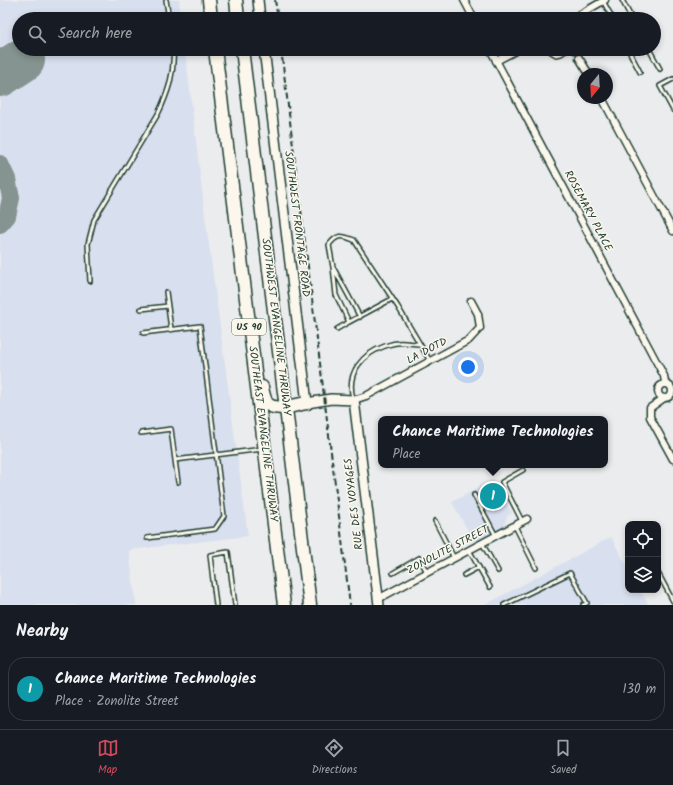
<!DOCTYPE html>
<meta charset="utf-8">
<style>
:root{--surface:#171b24;--page:#242831;--text:#f1f3f6;--muted:#9ea1a6;--line:#363941;--accent:#d1495b}
body{margin:0;font-family:Kalam,sans-serif;background:var(--page);color:var(--text)}
.controls{position:absolute;right:12px;bottom:12px;display:grid;overflow:hidden;border-radius:8px;box-shadow:0 2px 6px #0003}
.controls button{width:36px;height:36px;display:grid;place-items:center;padding:0;border:0;border-bottom:1px solid var(--line);background:var(--surface);color:var(--text);font:20px sans-serif}
.compass{position:absolute;left:577px;top:68px;width:36px;height:36px;border-radius:50%;background:var(--surface);box-shadow:0 2px 6px #0003;rotate:198deg}
.you{position:absolute;left:468px;top:367px;width:14px;height:14px;margin:-10px;border:3px solid #fff;border-radius:50%;background:#1a73e8;box-shadow:0 0 0 6px #1a73e833}
.badge{display:grid;place-items:center;width:26px;height:26px;border-radius:50%;background:var(--accent);color:#fff;font-size:13px;font-weight:700}
.pin{position:absolute;translate:-50% -50%;border:2px solid #fff;box-shadow:0 1px 4px #0006}
.popup{position:absolute;left:378px;top:416px;width:230px;height:52px;box-sizing:border-box;display:grid;place-content:center;border-radius:8px;background:var(--surface);filter:drop-shadow(0 1px 3px #0005);font-size:13px;white-space:nowrap;color:var(--muted)}
.popup b{font-size:15px;color:var(--text)}
.popup::after{content:'';position:absolute;left:50%;top:100%;margin-left:-8px;border:8px solid transparent;border-top-color:var(--surface)}
.list{margin:0;padding:0;list-style:none}
h2{display:flex;justify-content:space-between;align-items:center;height:52px;margin:0;padding:0 16px;font-size:17px}
h2 small{font-size:13px;font-weight:400;color:var(--muted)}
.list li{display:grid;grid-template-columns:26px 1fr auto;gap:12px;align-items:center;box-sizing:border-box;height:64px;margin:0 8px 8px;padding:0 8px;border:1px solid var(--line);border-radius:16px}
.list b{display:block;font-size:15px;white-space:nowrap}
.list p{margin:0;font-size:13px;white-space:nowrap;color:var(--muted)}
.list em{font-size:13px;font-style:normal;color:var(--muted)}
.icon{flex:none;width:22px;height:22px;fill:none;stroke:currentColor;stroke-width:2;stroke-linecap:round;stroke-linejoin:round}
.map{position:relative;flex:none;width:673px;height:605px;overflow:hidden}
.search{position:absolute;background:var(--surface);box-shadow:0 2px 6px #0003;left:12px;right:12px;top:12px;height:44px;display:flex;align-items:center;gap:10px;box-sizing:border-box;padding:0 14px;border-radius:22px;color:var(--muted);font-size:15px}
.sheet{height:124px;background:var(--surface)}
nav{display:flex;justify-content:space-around;align-items:center;box-sizing:border-box;height:56px;border-top:1px solid var(--line);background:var(--surface);font-size:11px;color:var(--muted)}
nav a{display:grid;justify-items:center;gap:2px}
nav .on{color:var(--accent)}
.map>svg:first-child{display:block}
</style>
<div class="map">
<svg width="673" height="605" viewBox="0 0 673 605">
<rect width="100%" height="100%" fill="#ebeced"/>
<filter id="ink" filterUnits="userSpaceOnUse"><feTurbulence type="fractalNoise" baseFrequency=".025" numOctaves="2"/><feDisplacementMap in="SourceGraphic" scale="8" xChannelSelector="R" yChannelSelector="G"/><feConvolveMatrix kernelMatrix="1 2 1 2 8 2 1 2 1" color-interpolation-filters="sRGB"/></filter>
<g filter="url(#ink)">
<path fill="#d8dfee" d="M0 0H179L181 19H19V49H185L204 208 248 536 129 550 136 605H0Z
M493 480 512 513 507 516 504 526 500 529 475 543 452 502Z
M611 537 628 568V590H640L648 604 646 605H485Z"/>
<g fill="none" stroke-linecap="round" stroke-linejoin="round">
<path stroke="#859490" stroke-width="18" d="M0 164 7 179 11 198 7 216 0 224"/>
<path stroke="#859490" stroke-width="44" d="M0 75 23 60"/>
<defs>
<path id="lane" d="M166 0 169 19
M622 0 632 19
M603 1 613 19
M550 49 551 52 556 55 561 54 569 49
M630 49V53L640 72
M649 49 660 69
M673 79 660 86 673 110
M334 269 360 317
M90 281 88 244 94 220 158 114C168 93 175 73 173 49
M166 292 171 329
M392 299 349 322 336 295 333 267 329 245C337 234 342 235 354 240L398 307 430 361
M141 309 168 306
M337 329 349 322
M143 333 200 326 224 516 215 529 147 538
M353 398C346 373 362 354 385 346 389 345 393 343 397 343 404 342 412 344 419 344
M141 433 171 429 175 460
M178 482 175 460 263 449
M474 495 496 536
M435 521 454 558
M522 521 502 482 523 470
M515 526 536 568
M482 543 498 571
M469 550 490 587
M393 573 419 558 427 572
M658 573 673 601
M464 575 479 567
M216 605 210 555 228 552 235 605
M504 605 570 573 587 603 583 605"/>
<path id="street" d="M464 0 474 19
M572 19 605 0
M490 49 664 376 665 383
M574 49 575 50
M579 58 589 74
M496 61 519 49
M602 98 673 231
M658 391a7 7 0 1 1 14 0a7 7 0 1 1-14 0Z
M664 398 650 408V417L673 459
M354 400 366 396 469 340 480 328 478 314 471 301
M378 599 527 519"/>
<path id="secondary" d="M258 0 260 19
M264 49 307 403 331 399 354 400 379 605"/>
<path id="highway" d="M209 0 211 19
M236 0 238 19
M215 49 284 605
M242 49 310 605
M262 387C263 393 264 398 267 403 275 413 297 404 307 403"/>
</defs>
<use href="#lane" stroke="#1f3d34" stroke-width="6"/>
<use href="#street" stroke="#1f3d34" stroke-width="9"/>
<use href="#secondary" stroke="#1f3d34" stroke-width="12"/>
<use href="#highway" stroke="#1f3d34" stroke-width="15"/>
<use href="#lane" stroke="#fbf7ec" stroke-width="3"/>
<use href="#street" stroke="#fbf7ec" stroke-width="6"/>
<use href="#secondary" stroke="#fbf7ec" stroke-width="9"/>
<use href="#highway" stroke="#fbf7ec" stroke-width="12"/>
<path stroke="#1f3d34" stroke-width="2" stroke-dasharray="6 3" stroke-linecap="butt" d="M275 0 278 19
M281 49 350 605"/>
</g>
</g>
<g text-anchor="middle" dominant-baseline="central" stroke-width="3" stroke-linejoin="round" paint-order="stroke">
<rect fill="#fbf7ec" stroke="#61756b" stroke-width="1" x="232" y="319" width="34" height="16" rx="3"/>
<g font-size="10" font-weight="bold" fill="#1f3d34">
<text x="249" y="327">US 90</text>
</g>
<g font-size="11" fill="#1f3d34" stroke="#fbf7ec">
<text transform="translate(588 211) rotate(62)">ROSEMARY PLACE</text>
<text transform="translate(297 224) rotate(83)">SOUTHWEST FRONTAGE ROAD</text>
<text transform="translate(276 327) rotate(83)">SOUTHWEST EVANGELINE THRUWAY</text>
<text transform="translate(427 351) rotate(-28)">LA DOTD</text>
<text transform="translate(263 434) rotate(83)">SOUTHEAST EVANGELINE THRUWAY</text>
<text transform="translate(354 504) rotate(-97)">RUE DES VOYAGES</text>
<text transform="translate(448 550) rotate(-28)">ZONOLITE STREET</text>
</g>
</g>
</svg>
<div class="controls">
<button><svg class="icon" aria-label="locate" viewBox="0 0 24 24"><circle cx="12" cy="12" r="6"/><path d="M12 2v4M12 18v4M2 12h4M18 12h4"/></svg></button>
<button><svg class="icon" aria-label="layers" viewBox="0 0 24 24"><path d="M12 4l9 5-9 5-9-5zM3 14l9 5 9-5"/></svg></button>
</div>
<svg class="compass" viewBox="-18 -18 36 36"><path d="M0-13l5 13h-10z" fill="#e53935"/><path d="M0 13l5-13h-10z" fill="#9ea1a6"/></svg>
<div class="you"></div>
<div class="pin badge" style="left:493px;top:496px;background:#0f9aa8">1</div>
<div class="popup"><b>Chance Maritime Technologies</b>Place</div>
<div class="search"><svg class="icon" aria-label="search" viewBox="0 0 24 24"><circle cx="10" cy="10" r="6"/><path d="M15 15l6 6"/></svg>Search here</div>
</div>
<section class="sheet">
<h2>Nearby<small></small></h2>
<ul class="list">
<li><span class="badge" style="background:#0f9aa8">1</span><div><b>Chance Maritime Technologies</b><p>Place · Zonolite Street</p></div><em>130 m</em></li>
</ul>
</section>
<nav>
<a class="on"><svg class="icon" aria-label="map" viewBox="0 0 24 24"><path d="M3 6l6-2 6 2 6-2v14l-6 2-6-2-6 2zM9 4v14M15 6v14"/></svg>Map</a>
<a><svg class="icon" aria-label="directions" viewBox="0 0 24 24"><path d="M12 3l9 9-9 9-9-9zM9 14v-3h6M13 9l2 2-2 2"/></svg>Directions</a>
<a><svg class="icon" aria-label="saved" viewBox="0 0 24 24"><path d="M7 4h10v16l-5-4-5 4z"/></svg>Saved</a>
</nav>
